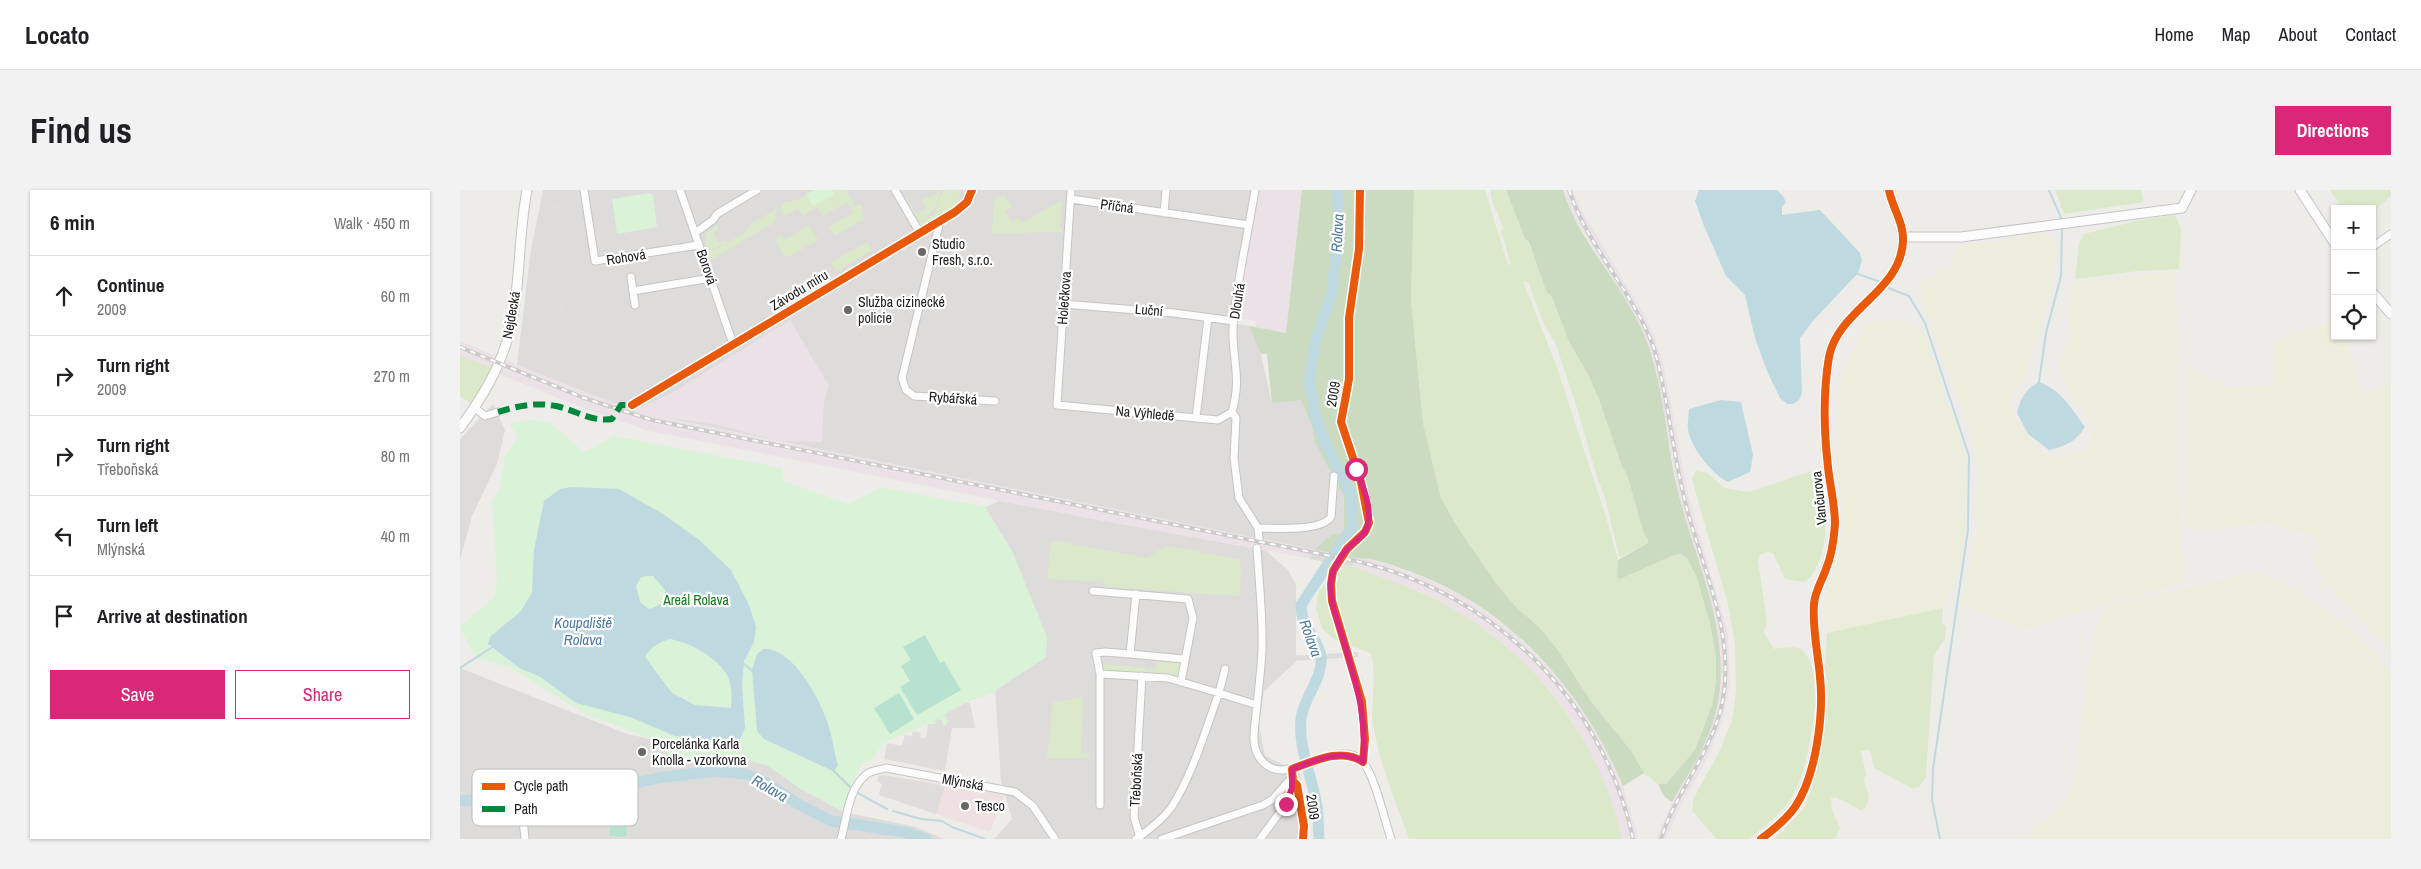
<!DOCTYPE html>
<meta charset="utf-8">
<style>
:root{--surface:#fff;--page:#f2f2f2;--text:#202124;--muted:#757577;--line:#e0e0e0;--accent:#db2777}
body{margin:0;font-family:"Archivo Narrow",sans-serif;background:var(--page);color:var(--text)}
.controls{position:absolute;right:15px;top:15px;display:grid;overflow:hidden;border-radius:0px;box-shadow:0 1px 4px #0004}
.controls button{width:45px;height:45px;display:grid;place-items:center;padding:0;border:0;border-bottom:1px solid var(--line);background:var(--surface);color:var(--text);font:25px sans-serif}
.stop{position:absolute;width:15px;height:15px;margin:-11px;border:4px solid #db2777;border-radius:50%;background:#fff}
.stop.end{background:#db2777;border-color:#fff;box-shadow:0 1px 5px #0008}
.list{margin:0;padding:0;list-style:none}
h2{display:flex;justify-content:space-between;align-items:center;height:65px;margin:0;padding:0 20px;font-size:21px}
h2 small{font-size:16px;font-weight:400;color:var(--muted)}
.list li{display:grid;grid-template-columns:32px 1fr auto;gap:15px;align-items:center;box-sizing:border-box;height:80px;padding:0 20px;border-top:1px solid var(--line)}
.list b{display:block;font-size:19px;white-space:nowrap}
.list p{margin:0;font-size:16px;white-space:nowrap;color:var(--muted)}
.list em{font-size:16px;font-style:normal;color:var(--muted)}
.actions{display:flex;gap:10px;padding:15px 20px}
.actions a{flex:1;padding:11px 0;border:1px solid var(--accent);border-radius:0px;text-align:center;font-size:18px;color:var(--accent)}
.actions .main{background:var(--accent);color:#fff}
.icon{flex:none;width:28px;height:28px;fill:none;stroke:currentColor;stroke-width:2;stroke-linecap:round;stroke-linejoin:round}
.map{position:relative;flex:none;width:1931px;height:649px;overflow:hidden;border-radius:0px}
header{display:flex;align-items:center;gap:30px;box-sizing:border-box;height:70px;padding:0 25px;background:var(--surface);border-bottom:1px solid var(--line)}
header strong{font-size:24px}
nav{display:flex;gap:28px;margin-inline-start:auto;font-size:18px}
.intro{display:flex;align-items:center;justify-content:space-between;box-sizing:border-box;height:120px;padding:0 30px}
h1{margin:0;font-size:35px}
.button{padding:12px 22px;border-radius:0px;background:var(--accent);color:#fff;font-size:18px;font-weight:700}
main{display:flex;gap:30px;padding:0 30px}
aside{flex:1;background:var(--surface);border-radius:0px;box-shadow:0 1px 4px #0004}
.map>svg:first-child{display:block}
</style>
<header>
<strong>Locato</strong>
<nav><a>Home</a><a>Map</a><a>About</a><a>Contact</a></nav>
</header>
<div class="intro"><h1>Find us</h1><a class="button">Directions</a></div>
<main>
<aside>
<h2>6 min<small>Walk · 450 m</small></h2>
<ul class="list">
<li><svg class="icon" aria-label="ahead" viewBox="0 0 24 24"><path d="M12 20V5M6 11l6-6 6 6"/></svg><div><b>Continue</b><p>2009</p></div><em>60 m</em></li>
<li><svg class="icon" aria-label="right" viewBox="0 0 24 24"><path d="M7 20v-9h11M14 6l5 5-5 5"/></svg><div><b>Turn right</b><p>2009</p></div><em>270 m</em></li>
<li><svg class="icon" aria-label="right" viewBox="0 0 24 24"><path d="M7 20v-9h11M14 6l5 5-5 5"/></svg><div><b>Turn right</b><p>Třeboňská</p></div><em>80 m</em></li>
<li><svg class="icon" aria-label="left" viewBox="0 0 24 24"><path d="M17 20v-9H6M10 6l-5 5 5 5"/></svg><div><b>Turn left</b><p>Mlýnská</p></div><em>40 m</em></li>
<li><svg class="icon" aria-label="arrive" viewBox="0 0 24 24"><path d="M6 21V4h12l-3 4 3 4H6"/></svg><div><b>Arrive at destination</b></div></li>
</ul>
<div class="actions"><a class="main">Save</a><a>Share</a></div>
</aside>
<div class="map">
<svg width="1931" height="649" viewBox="0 0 1931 649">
<rect width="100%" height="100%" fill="#eeece9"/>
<path fill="#dddcda" d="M83 0H791L771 133 789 136 799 157 812 213 841 209 852 236 854 251 878 292 884 306V341L880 344H872L854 360 193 225 158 215 57 175 71 59Z
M33 214 45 240 37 274 12 326 0 370V249Z
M540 311 804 359 828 380 836 395V472L804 501 799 535 805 566 824 575 839 572 846 649H534L552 629 541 591 535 500 586 467 553 363 525 317Z
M0 478 167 544 195 550 216 572 283 569 307 575 383 622 456 637 484 649H0Z"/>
<path fill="#efe1df" d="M423 585 534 602 545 604 530 642 419 605 422 594 417 591 419 586Z"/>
<path fill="#ebe2e7" d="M798 0H841L843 4 826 144 795 138 796 131 777 128Z
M1103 0H1113L1123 23 1181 119 1195 147 1204 178 1229 308 1268 443 1270 494 1262 533 1244 575 1220 617 1206 649H1196L1212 612 1246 551 1253 531 1260 493 1258 444 1220 310 1195 180 1186 151 1173 124 1114 27Z
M330 130 369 196 364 212 362 252 321 251 258 235 191 225 896 368H909L968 389 1001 405 1054 442 1102 490 1125 521 1144 555 1163 596 1178 649H1162L1148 602 1130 562 1112 530 1090 500 1044 454 993 419 962 403 891 376 632 329 189 241 120 217 0 168V151L126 203 175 220 212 203Z"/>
<path fill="#ededdd" d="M1583 42 1592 48 1596 60 1591 105 1566 183 1550 211 1555 227 1567 247 1587 265 1598 268 1627 260 1632 247 1633 239 1627 228 1601 187 1597 175 1611 147 1608 123 1613 92 1714 81 1720 159 1717 189V275L1724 392 1563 440 1500 414 1518 337 1515 321 1519 281 1513 250 1506 229 1462 113 1460 92 1470 89 1489 77 1496 59 1504 53H1528Z
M1420 130 1450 131 1465 144 1484 204 1501 242 1510 283 1504 359 1498 383 1483 418 1371 443 1361 422 1380 358 1382 321 1376 271 1378 218 1383 180 1406 135Z
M1875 130V146H1886L1901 203 1931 194V462L1864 391 1851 368 1861 358 1851 345 1803 333 1749 340 1725 337V174L1765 197 1813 195 1814 151Z
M1789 383H1798L1833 398 1884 433 1915 463 1931 484V649H1561L1604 613 1613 598 1616 586 1618 554 1634 443 1639 431 1649 416Z"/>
<path fill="#dbe9ca" d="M354 0H386L394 14 390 17 387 12 363 26 357 17 343 26 338 18 327 25 322 24 321 13 337 10Z
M479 0H481C478 16 472 25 458 32L444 8 446 7 456 24 466 18 461 10 468 6 470 8 480 2Z
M483 0H499C505 19 477 28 463 36L460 35 459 33 474 24Z
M954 0H1025L1048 75 1051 74 1041 41 1043 38C1040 27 1029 9 1031 0H1046L1065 49 1068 51 1086 101 1092 107 1109 152 1129 186 1140 212 1161 274 1167 285 1184 344 1188 349V353L1161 367 1159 366 1146 311 1136 284 1117 218 1096 155 1083 132 1068 92 1063 91 1098 180 1146 327 1158 370 1157 387 1160 389 1214 365 1221 364 1227 368 1237 388 1250 434 1256 467V491L1252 515 1235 560 1206 594H1198L1184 583 1172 562 1130 510 1098 460 1078 436 1056 417 1036 393 998 338 981 308 963 233 951 111Z
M1595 0H1681L1684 12 1604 24Z
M1870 0H1931V6L1912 23V19H1883Z
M544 5 552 17 545 21 552 32 559 28 562 33 602 10 600 38 604 42 532 43 534 11Z
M316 14H317L315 32 251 70 247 61 254 60 283 44 292 33 313 21Z
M401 14 404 29 375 46 369 37 393 23 391 18Z
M1715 25 1721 39 1719 79 1678 81 1615 89 1619 54 1624 44 1676 31Z
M257 35 259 39 253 43 259 53 265 50 267 52 253 59 246 58V43Z
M348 35 361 54 357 50 329 67 323 65 315 49 321 45 324 50Z
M407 52 412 60 376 82 371 73Z
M0 165 33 178 12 214 0 207Z
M1236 281 1248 283 1264 298 1289 302 1352 281 1356 283C1371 308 1370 374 1345 392L1325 389 1313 363 1308 362 1300 365 1298 371 1307 431 1304 442 1314 459C1322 458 1337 454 1343 461 1367 483 1349 571 1337 597 1328 616 1316 628 1300 640 1297 642 1292 648 1288 649 1280 649 1266 649 1257 649L1232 621 1233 610 1261 558 1272 530 1276 504 1275 454 1268 414 1234 297 1232 288Z
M596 351 687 368 706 356 779 369 781 384 779 406 647 397 641 390 628 391 587 389 591 352Z
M879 375 891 376C925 389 961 400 993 419 1079 468 1141 553 1162 649H949C935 611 920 575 913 535 910 514 918 479 910 463L874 449 862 439 856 419 858 403Z
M1483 418 1482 433 1486 436 1485 449 1474 465 1466 587 1460 596 1453 599 1414 578 1410 560 1401 561 1406 584 1404 591 1409 607 1406 617 1401 620 1375 607 1371 608 1372 620 1380 638 1375 649H1313L1321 643 1344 618 1352 598 1366 528 1368 505 1365 478 1367 443Z
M698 469 720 472 718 487 688 484V479H696Z
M641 474 686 478 685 484 645 481 642 479Z
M623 507 621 563 629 564V568H587L593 512Z"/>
<path fill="#cadbc0" d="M842 0H954L951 111 963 233 981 308 998 338 1036 393 1056 417 1078 436 1098 460 1130 510 1172 562 1184 583 1163 596C1123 501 1053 420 954 383 940 378 925 372 910 369 906 368 900 369 895 368 882 366 868 362 854 360L872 344H880L884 340V306L854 251 852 236 841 210 812 213 807 164H801L789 136 826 143Z
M1046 0H1103C1119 51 1159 90 1181 138 1203 186 1205 242 1216 293 1233 371 1279 450 1253 532 1244 561 1227 586 1212 612L1204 606 1198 594H1206L1235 560 1252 515 1256 491V467L1250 434 1237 388 1227 368 1221 364 1214 365 1160 389 1157 388 1158 370 1188 353V349L1184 344 1167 285 1161 274 1140 212 1129 186 1109 152 1092 107 1086 101 1069 52 1065 49Z"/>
<path fill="#d9f2d8" d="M354 0H372L374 5 353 16 346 4Z
M189 3 193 5 197 37 157 44 152 9Z
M69 230 89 232 124 262 154 246 322 278 323 291 388 314 421 297 525 317 553 363 587 447 586 467 536 500V502L505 513 486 524 488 531 485 536 468 534 423 553 413 569 403 573 391 595 382 621 342 600 307 575 283 569 216 572 195 550 126 524 49 477 17 469 0 438C9 425 25 419 34 406 41 396 32 327 32 310L39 301 45 266 57 249 55 242 49 233Z"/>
<path fill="#b6e2cf" d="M465 445 480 473 484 471 501 500 457 525 440 497 450 491 441 476 451 470 443 457Z
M439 503 454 529 430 544 414 518Z
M151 617 168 618 166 647 149 646Z"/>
<path fill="#dedddc" d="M106 13 109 32 93 35 91 15Z
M94 46 105 122 100 123 89 53Z
M254 151 256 156 191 180 190 175Z
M506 513H510L515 538H492L485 581 424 569 427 553 442 556 445 545 452 546 453 541 461 543 460 548H466L468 534H475L476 529 483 531 482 534 485 536 488 531 485 524Z
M423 585 485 596 476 624 419 605 422 594 417 591 419 586Z"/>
<path fill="#bed9df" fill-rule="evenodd" d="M1239 0H1317L1323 6 1326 12 1322 17V25L1360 20 1400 63 1402 71 1398 83 1352 132 1340 148 1342 203 1339 210 1333 214H1327L1320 208 1307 181 1295 148 1285 105 1266 86 1244 36 1235 11Z
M1579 192C1600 199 1613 220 1625 237 1617 251 1604 257 1589 260L1568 244 1557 223C1561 207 1565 200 1579 192Z
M1261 210 1281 212 1293 265 1290 282 1268 292C1252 284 1230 257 1228 239 1227 233 1229 225 1229 219Z
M111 297 159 299 203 324 238 349 271 380 289 415 296 437 294 452 284 471 282 495 285 538 280 549 266 552 215 546 170 527 116 513 79 486 61 479 28 454 31 446 60 422 72 403 74 360 84 311 100 299ZM187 386H193L205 400C206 412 200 416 189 419L180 412 176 396 181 387ZM210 449C230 452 255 467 266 483 272 492 272 508 271 518L235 515 212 503 185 467C190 457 199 452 210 449Z
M303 459C332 457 359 507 367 531 372 545 374 561 378 576L373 581 304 549 297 541 292 479 297 464Z"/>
<path fill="#dddcdb" d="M854 360 896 368 891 376 849 369Z
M898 462V467L830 471V466Z"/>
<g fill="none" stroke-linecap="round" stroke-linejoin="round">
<path stroke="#bed9df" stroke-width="2" d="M1589 0 1602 30
M1395 83 1421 92
M1426 97 1449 106 1465 133 1509 266 1508 340 1473 579 1472 609 1480 649
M1579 192 1586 143 1601 86 1602 37
M283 473 292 481
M0 478 34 456
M373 580 392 599
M396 602 427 619
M433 621 461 629 482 631 492 637 525 649"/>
<path stroke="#bed9df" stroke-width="11" d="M0 611 53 607 82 611 115 607 198 588 255 581 286 584 305 592 335 612 371 631 444 642 466 649
M859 649C858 637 859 623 856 611 851 585 838 555 841 529 843 508 863 489 861 467 858 446 841 440 841 415L893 336 890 302 866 255 856 228 849 191 855 152 872 102 879 34 877 0"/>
<defs>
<path id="minor" d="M124 0 135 71 239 55
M220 0 273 154
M435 0 460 43
M611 0 597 215 758 230 772 222
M611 9 789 35
M704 23 706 0
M480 31 442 188 446 200 454 206 535 211
M235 43 253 30 257 24 297 0
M1912 57 1931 44
M171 87 175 115
M173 101 251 88
M603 114 714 123 774 131
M172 215 495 22 507 12 512 0
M15 218 25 226 38 222
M772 222C782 187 772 170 773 138 776 94 788 44 795 0
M772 222 776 228 774 268 779 308 798 338 799 349
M736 228 748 128
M798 338C816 338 860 342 871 327L874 286
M797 358C799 391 803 426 802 460 801 481 798 503 796 524 795 537 791 553 798 565 821 607 875 544 902 571 914 583 925 631 931 649
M633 401 728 409 733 428 721 492
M676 404 670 464 724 469
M640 484 636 463 645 462 670 464
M640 615V484L708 488 759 503 765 479
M62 619 65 649
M680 647 674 627 682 486
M381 649C387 628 388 598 407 584 412 580 420 580 426 578L555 602 573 616 595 649
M676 649C689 640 702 630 711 618 733 584 745 541 759 503L797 515
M702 649 803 615 813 609 833 586
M800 649 826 614 833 587"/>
<path id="tertiary" d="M1840 0 1875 54
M1443 47H1501L1722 18 1731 0
M1912 102 1931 124
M0 238C22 208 41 177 50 140 61 95 58 46 67 0
M1301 649C1313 640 1326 630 1335 617 1356 586 1364 525 1360 487 1358 463 1352 438 1354 414 1355 401 1362 391 1366 379 1372 365 1374 349 1375 334 1375 315 1370 296 1368 277 1364 242 1363 202 1369 167 1378 119 1441 102 1443 51 1444 33 1432 17 1429 0"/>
</defs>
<use href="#minor" stroke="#c5c4c3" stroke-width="9"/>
<use href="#tertiary" stroke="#c5c4c3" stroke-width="11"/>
<use href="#minor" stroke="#fcfcfc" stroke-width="7"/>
<use href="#tertiary" stroke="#fcfcfc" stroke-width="9"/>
<defs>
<path id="rail" d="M1109 0C1128 57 1173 102 1194 158 1208 207 1212 258 1224 307 1240 376 1277 442 1262 514 1251 564 1216 601 1201 649
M0 157 124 208 192 230 896 371C1033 403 1143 509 1173 649"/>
</defs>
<use href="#rail" stroke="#cbcbca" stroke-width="4"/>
<use href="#rail" stroke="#fff" stroke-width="2" stroke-dasharray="5.5" stroke-linecap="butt"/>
<path stroke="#00873e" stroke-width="6" stroke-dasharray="12 6" stroke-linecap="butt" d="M38 222C58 216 75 212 96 216 116 220 130 232 152 229L161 215H172"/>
<defs>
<path id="cycleway" d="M172 215 495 22 507 12 512 0
M843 649 844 636 837 595 833 591 832 579C854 571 882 557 903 572L905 549 902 512 872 411 871 394 873 381 887 359 905 342 909 333 901 292 881 232 889 189V128L899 59 900 0
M1301 649C1313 640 1326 630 1335 617 1356 586 1364 525 1360 487 1358 463 1352 438 1354 414 1355 401 1362 391 1366 379 1372 365 1374 349 1375 334 1375 315 1370 296 1368 277 1364 242 1363 202 1369 167 1378 119 1441 102 1443 51 1444 33 1432 17 1429 0"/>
</defs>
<use href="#cycleway" stroke="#fff" stroke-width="11"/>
<use href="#cycleway" stroke="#e8590c" stroke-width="8"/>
</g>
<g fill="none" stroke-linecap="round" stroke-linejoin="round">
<path stroke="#db2777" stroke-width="6" d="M826 614 832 598V579C855 571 881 557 903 572 907 523 896 494 883 449 878 431 869 412 871 393 871 382 879 368 887 359 894 351 906 346 908 334 912 317 902 294 896 279"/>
</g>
<g fill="#686766" stroke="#fff" stroke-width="2">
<circle cx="462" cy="62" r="5"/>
<circle cx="388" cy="120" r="5"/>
<circle cx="182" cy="562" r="5"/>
<circle cx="505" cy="616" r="5"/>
</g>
<g text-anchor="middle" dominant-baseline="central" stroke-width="4.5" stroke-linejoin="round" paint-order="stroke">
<g font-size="14" fill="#202020" stroke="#fff">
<text transform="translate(657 16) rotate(8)">Příčná</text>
<text transform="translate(166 67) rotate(-9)">Rohová</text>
<text transform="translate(247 77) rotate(71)">Borová</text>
<text transform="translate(339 100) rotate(-31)">Závodu míru</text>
<text transform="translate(604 108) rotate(-86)">Holečkova</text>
<text transform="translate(777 111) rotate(-81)">Dlouhá</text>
<text transform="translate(689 120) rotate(5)">Luční</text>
<text transform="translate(51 125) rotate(-80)">Nejdecká</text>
<text transform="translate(873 204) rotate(-80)">2009</text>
<text transform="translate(493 208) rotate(4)">Rybářská</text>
<text transform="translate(685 223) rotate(5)">Na Výhledě</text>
<text transform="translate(1359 308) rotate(-96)">Vančurova</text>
<text transform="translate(676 590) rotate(-87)">Třeboňská</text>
<text transform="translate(503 592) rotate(10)">Mlýnská</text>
<text transform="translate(853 617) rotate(82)">2009</text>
</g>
<g font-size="14" fill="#202020" stroke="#fff" text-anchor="start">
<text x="472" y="54">Studio<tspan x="472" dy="16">Fresh, s.r.o.</tspan></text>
<text x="398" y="112">Služba cizinecké<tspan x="398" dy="16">policie</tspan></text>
<text x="192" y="554">Porcelánka Karla<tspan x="192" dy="16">Knolla - vzorkovna</tspan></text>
<text x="515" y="616">Tesco</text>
</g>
<g font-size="14" fill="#127919" stroke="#fff">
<text x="236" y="410">Areál Rolava</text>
</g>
<g font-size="15" font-style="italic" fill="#4e7aa3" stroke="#fff">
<text transform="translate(877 43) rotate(-87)">Rolava</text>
<text x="123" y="432">Koupaliště<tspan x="123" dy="17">Rolava</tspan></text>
<text transform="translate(851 448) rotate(70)">Rolava</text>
<text transform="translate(310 598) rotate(30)">Rolava</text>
</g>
</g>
<rect x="12" y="579" width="166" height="57" rx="8" fill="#fff" stroke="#bcbcbc" stroke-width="1"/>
<rect x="22" y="593" width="23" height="7" fill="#e8590c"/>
<rect x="22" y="616" width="23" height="6" fill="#00873e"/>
<g font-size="14" fill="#202020">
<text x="54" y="601">Cycle path</text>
<text x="54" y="624">Path</text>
</g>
</svg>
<div class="controls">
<button>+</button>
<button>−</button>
<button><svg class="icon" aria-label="locate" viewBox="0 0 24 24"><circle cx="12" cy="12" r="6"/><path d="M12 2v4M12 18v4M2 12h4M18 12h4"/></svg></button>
</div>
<div class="stop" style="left:896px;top:279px"></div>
<div class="stop end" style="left:826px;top:614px"></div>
</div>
</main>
